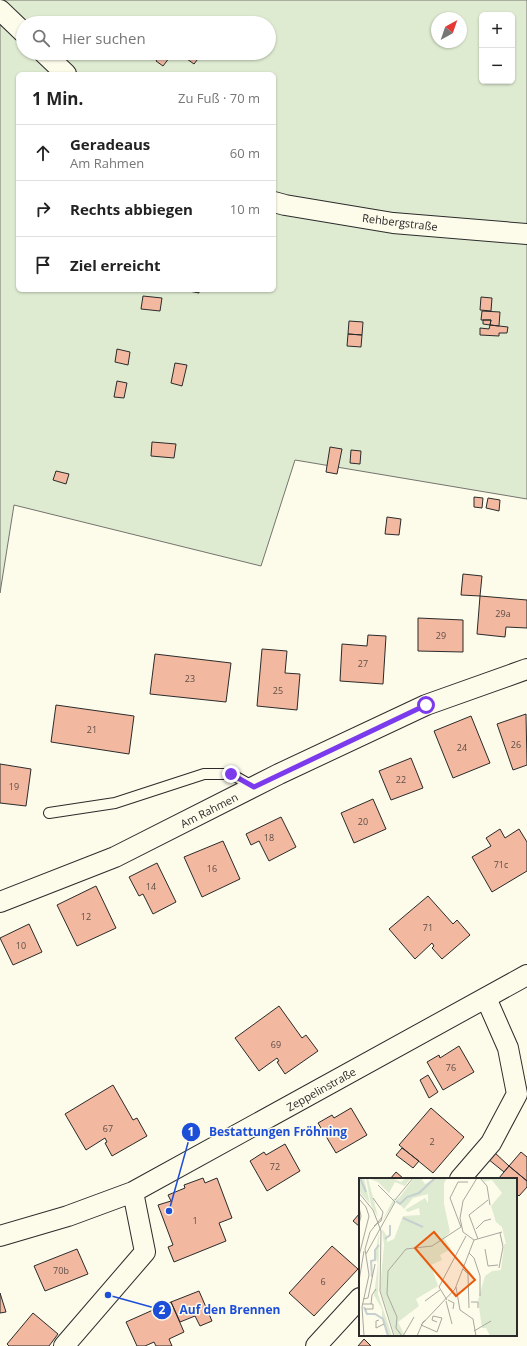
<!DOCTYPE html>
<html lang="de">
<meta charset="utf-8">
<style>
:root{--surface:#fff;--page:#f6f6f6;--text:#222;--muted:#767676;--line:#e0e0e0}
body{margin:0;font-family:"Open Sans",sans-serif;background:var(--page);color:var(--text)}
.controls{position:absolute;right:12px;top:12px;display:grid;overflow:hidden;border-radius:6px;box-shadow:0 1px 3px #0004}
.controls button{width:36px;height:36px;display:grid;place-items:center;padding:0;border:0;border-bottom:1px solid var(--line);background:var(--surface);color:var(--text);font:20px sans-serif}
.compass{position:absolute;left:431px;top:12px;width:36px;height:36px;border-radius:50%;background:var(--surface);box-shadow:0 1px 3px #0004;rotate:40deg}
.stop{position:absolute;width:12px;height:12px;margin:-9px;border:3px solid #7c3aed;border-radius:50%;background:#fff}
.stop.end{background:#7c3aed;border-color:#fff;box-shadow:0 1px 4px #0008}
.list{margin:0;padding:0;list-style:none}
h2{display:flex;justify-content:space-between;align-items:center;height:52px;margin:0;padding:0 16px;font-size:17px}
h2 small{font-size:13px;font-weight:400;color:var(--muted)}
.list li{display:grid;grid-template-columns:26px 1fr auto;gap:12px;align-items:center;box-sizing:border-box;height:56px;padding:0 16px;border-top:1px solid var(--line)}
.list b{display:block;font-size:15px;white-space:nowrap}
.list p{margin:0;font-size:13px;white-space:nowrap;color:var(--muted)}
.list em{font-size:13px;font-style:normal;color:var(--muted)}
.icon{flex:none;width:22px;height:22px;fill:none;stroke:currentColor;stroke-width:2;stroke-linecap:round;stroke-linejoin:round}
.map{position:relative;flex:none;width:527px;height:1346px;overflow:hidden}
.search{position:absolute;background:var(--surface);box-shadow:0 1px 3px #0004;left:16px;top:16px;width:260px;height:44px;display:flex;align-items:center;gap:10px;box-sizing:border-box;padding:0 14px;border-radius:22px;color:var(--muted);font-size:15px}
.panel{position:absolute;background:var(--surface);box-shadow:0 1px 3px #0004;left:16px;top:72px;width:260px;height:220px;border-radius:6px}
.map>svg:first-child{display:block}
</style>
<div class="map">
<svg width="527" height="1346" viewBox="0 0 527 1346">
<rect width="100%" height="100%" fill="#fdfbea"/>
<path fill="#deebd1" stroke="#74746e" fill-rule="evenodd" d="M0 0H527V499L295 460 261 566 14 505 0 593ZM482 15H512V81H482ZM437 18H461V42H437ZM23 23H269V53H23ZM18 74H274V290H18Z"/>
<path fill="#f2b8a0" stroke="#2b2b2b" d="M162 53H173L163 66 156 61Z
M181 53H199L201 55 194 64 180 54Z
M184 290H199V293Z
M143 296 162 298 160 311 141 309Z
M481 297 492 298 491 311 480 310Z
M482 311 500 312 499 326 490 325 491 320H481Z
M483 320H491L490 325 508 327 507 333H499V336L480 335V328L489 329 490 325 483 324Z
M349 321 363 322 362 335 348 334Z
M348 334 362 335 361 347 347 346Z
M117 349 130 352 128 365 115 362Z
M175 363 187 365 182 386 171 383Z
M117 381 127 383 124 398 114 397Z
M152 442 176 444 174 458 151 456Z
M330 447 342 449 337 474 326 472Z
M351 450 361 451 360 464 350 463Z
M56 471 69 474 66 484 53 480Z
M474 497 483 498 482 508 474 507Z
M488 498 500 500 499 511 486 508Z
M387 517 401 519 399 535 385 534Z
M463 574 482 576 480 596 461 595Z
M480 596 527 600V628L506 627 505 637 477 634Z
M418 618 463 620V652L418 651Z
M368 635 386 636 383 684 340 681 342 644 367 646Z
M262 649 287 651 285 673 300 674 297 710 257 706Z
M155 654 231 663 226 702 150 694Z
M56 705 134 716 129 754 51 742Z
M526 714 527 765 513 770 497 724Z
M471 716 490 763 453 778 434 731Z
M411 758 423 788 391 800 379 771Z
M0 764 31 769 26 806 0 803Z
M373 799 386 829 354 843 341 813Z
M281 817 296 847 269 861 259 841 251 845 246 834Z
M500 829 505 838 519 829 527 842V871L492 892 472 857 491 846 486 838Z
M223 841 240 879 202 897 184 857Z
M157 863 176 902 153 914 143 894 139 896 129 877Z
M96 886 116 928 77 946 57 905Z
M428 896 453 924 457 920 470 935 442 959 432 948 434 946 432 943 415 959 389 929Z
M29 924 42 952 13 965 0 938Z
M279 1006 302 1038 306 1035 318 1051 285 1074 277 1062 279 1061 277 1058 259 1071 235 1038Z
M459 1046 474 1072 443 1090 427 1062 439 1055 440 1058Z
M428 1075 438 1092 429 1098 420 1080Z
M113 1085 133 1120 137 1118 147 1136 112 1156 105 1143 107 1142 105 1138 86 1150 65 1114Z
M351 1108 367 1135 336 1153 318 1123 332 1115 334 1118Z
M431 1108 464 1137 433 1173 399 1145Z
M285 1144 300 1171 267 1191 250 1161 264 1152 266 1155Z
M402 1148 419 1161 413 1168 396 1155Z
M494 1152 509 1166 504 1172 488 1159Z
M521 1152 527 1157V1181L509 1166Z
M509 1166 527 1181V1187L519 1196 516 1193V1179L499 1178Z
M396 1172 404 1179H390Z
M203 1178 205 1183 217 1178 232 1218 219 1223 226 1241 174 1262 168 1247 173 1245 158 1205 171 1201 168 1195 185 1188 184 1185Z
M360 1213V1227L353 1221Z
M332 1246 358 1269 314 1316 289 1293Z
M77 1249 88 1274 45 1291 34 1266Z
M199 1291 212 1321 200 1326 195 1316 180 1322 171 1302Z
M0 1293 6 1312 0 1313Z
M171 1302 184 1332 169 1339 172 1346H156L154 1342 145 1346H137L126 1322Z
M33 1313 58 1334 49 1346H9L7 1344Z
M364 1339 371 1346H358Z"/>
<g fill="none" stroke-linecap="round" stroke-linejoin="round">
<defs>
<path id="service" d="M49 813 115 803 204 774H231L254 787"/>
<path id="minor" d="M0 10 23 32
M44 53 66 74
M274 202 285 205 393 223 527 234
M0 902 115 857 279 774 426 705 527 669
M460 1179 491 1143 517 1094 508 1048 486 998
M0 1236 68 1216 133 1192 527 975
M64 1346 145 1252 133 1192
M316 1346 360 1298"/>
</defs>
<use href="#service" stroke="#2b2b2b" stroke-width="12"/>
<use href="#minor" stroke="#2b2b2b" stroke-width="22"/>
<use href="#service" stroke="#fdfbea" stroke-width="10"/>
<use href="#minor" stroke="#fdfbea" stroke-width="20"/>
</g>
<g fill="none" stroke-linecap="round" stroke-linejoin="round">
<path stroke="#7c3aed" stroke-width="5" d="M231 774 254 787 426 705"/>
</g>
<g text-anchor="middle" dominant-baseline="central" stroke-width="3" stroke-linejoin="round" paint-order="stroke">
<g font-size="9" fill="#5d4e48">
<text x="503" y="613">29a</text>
<text x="441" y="635">29</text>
<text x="363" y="663">27</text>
<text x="190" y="678">23</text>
<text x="278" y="690">25</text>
<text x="92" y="729">21</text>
<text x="516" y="744">26</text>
<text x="462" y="747">24</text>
<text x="401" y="779">22</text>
<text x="14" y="786">19</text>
<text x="363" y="821">20</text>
<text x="269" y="837">18</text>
<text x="501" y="864">71c</text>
<text x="212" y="868">16</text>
<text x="151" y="886">14</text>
<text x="86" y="916">12</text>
<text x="428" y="927">71</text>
<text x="21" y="945">10</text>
<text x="276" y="1044">69</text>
<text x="451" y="1067">76</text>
<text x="108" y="1128">67</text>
<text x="432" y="1141">2</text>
<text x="275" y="1166">72</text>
<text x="195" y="1220">1</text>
<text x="61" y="1270">70b</text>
<text x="323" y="1281">6</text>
</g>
<g font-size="11" fill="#2b2b2b" stroke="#fdfbea">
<text transform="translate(400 222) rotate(7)">Rehbergstraße</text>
<text transform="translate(209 810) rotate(-27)">Am Rahmen</text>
<text transform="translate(321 1089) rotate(-29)">Zeppelinstraße</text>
</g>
</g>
<g transform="translate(359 1178)">
<rect width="158" height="158" fill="#fdfbea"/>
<path d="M0 0H5L11 26 0 13ZM7 0H34L42 4 47 0H52L46 8 36 4 30 15 19 4 9 0 19 39 12 27ZM55 0H62L66 6 76 0H88L85 5V26L91 54 85 60 92 71 81 77 83 82 72 87 79 108 57 121 60 128 39 144 46 158H36L21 111 25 67 23 51 28 58V64L35 61 44 38 61 37 60 30 49 34 46 32 66 20 69 25V16L54 20 45 31 37 22 22 45 35 20 37 22 41 19ZM122 0H158V158H131L127 150H123L119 122 126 98 133 93 142 92 145 68 142 56 145 66H147L143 49 137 44 132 28 143 15 133 2 126 3 127 5ZM20 55 19 116 33 158H29L23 142V131L15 117 19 86 16 77Z" fill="#deebd1"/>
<path fill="none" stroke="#c7d0d0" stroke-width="2" d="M1 0 7 14M37 23 41 26 48 19 60 15 76 0M44 40 64 49M26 61 31 57V47M13 99 12 83 16 82V72L20 67M5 129 8 136H16L24 141 29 158"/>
<path fill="none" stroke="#a9a89e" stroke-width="1" d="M121 0 128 8 131 27M0 15 14 32 22 53 21 113 35 158M14 20 24 34 22 43 15 48M0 21 7 29 10 38 0 78M36 22 54 0M0 29 2 38 0 46M117 51 125 43 132 41M119 61 110 37 129 22M115 62 104 54 101 40 104 23 118 0M115 62 143 54M126 71 129 88 139 87M110 75 115 80 121 98V118M7 76 36 24 19 7M140 90 144 69 141 55M104 91 109 96 110 130M0 103 5 73M97 109 101 132 114 141 117 158M4 121 9 120 16 86M88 122 80 109 107 58M89 122 95 125 94 131M66 123 81 112M87 123 93 146M112 124H119V130M3 126H14V131H6M12 126 13 117 17 111M20 142 17 143V150L25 146M62 147 96 111 115 62M62 147 78 154 83 140 74 138 73 142 78 144M115 153 132 143M5 158 3 129 10 97 6 71 11 54 23 39M43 158 37 150 38 139 28 116 29 93 47 71 73 68 102 49 91 20 99 4H109M44 158 55 139M58 158 64 144 67 142"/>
<path fill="#e8590c" fill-opacity="0.15" stroke="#e8590c" stroke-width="2" d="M75 54 116 102 97 118 56 70Z"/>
<rect width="158" height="158" fill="none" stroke="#2b2b2b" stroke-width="2"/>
</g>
<path fill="none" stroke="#1d4ed8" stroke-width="1.5" d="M169 1211L191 1132M108 1295L162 1310"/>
<g fill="#1d4ed8" stroke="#fdfbea" stroke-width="1.5">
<circle cx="169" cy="1211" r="4"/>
<circle cx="108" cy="1295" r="4"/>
<circle cx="191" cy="1132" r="10"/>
<circle cx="162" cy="1310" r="10"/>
</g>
<g font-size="12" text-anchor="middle" font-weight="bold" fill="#fff">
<text x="191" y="1136">1</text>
<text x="162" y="1314">2</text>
</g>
<g font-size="12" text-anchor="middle" font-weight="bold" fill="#1d4ed8" stroke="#fdfbea" stroke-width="3" stroke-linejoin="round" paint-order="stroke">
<text x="278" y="1136">Bestattungen Fröhning</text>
<text x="230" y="1314">Auf den Brennen</text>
</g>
</svg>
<div class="controls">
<button>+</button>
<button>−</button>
</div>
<svg class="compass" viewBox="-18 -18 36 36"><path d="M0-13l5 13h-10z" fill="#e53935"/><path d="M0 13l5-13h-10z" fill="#767676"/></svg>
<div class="stop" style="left:426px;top:705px"></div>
<div class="stop end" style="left:231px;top:774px"></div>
<div class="search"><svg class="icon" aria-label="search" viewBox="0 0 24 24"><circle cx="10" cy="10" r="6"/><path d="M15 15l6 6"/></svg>Hier suchen</div>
<section class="panel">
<h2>1 Min.<small>Zu Fuß · 70 m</small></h2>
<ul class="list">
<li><svg class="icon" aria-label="ahead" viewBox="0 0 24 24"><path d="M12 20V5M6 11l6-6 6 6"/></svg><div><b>Geradeaus</b><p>Am Rahmen</p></div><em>60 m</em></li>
<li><svg class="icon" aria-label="right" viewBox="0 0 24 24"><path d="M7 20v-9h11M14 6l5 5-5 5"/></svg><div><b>Rechts abbiegen</b></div><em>10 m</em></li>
<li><svg class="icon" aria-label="arrive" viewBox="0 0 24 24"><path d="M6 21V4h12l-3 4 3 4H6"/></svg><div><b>Ziel erreicht</b></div></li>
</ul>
</section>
</div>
